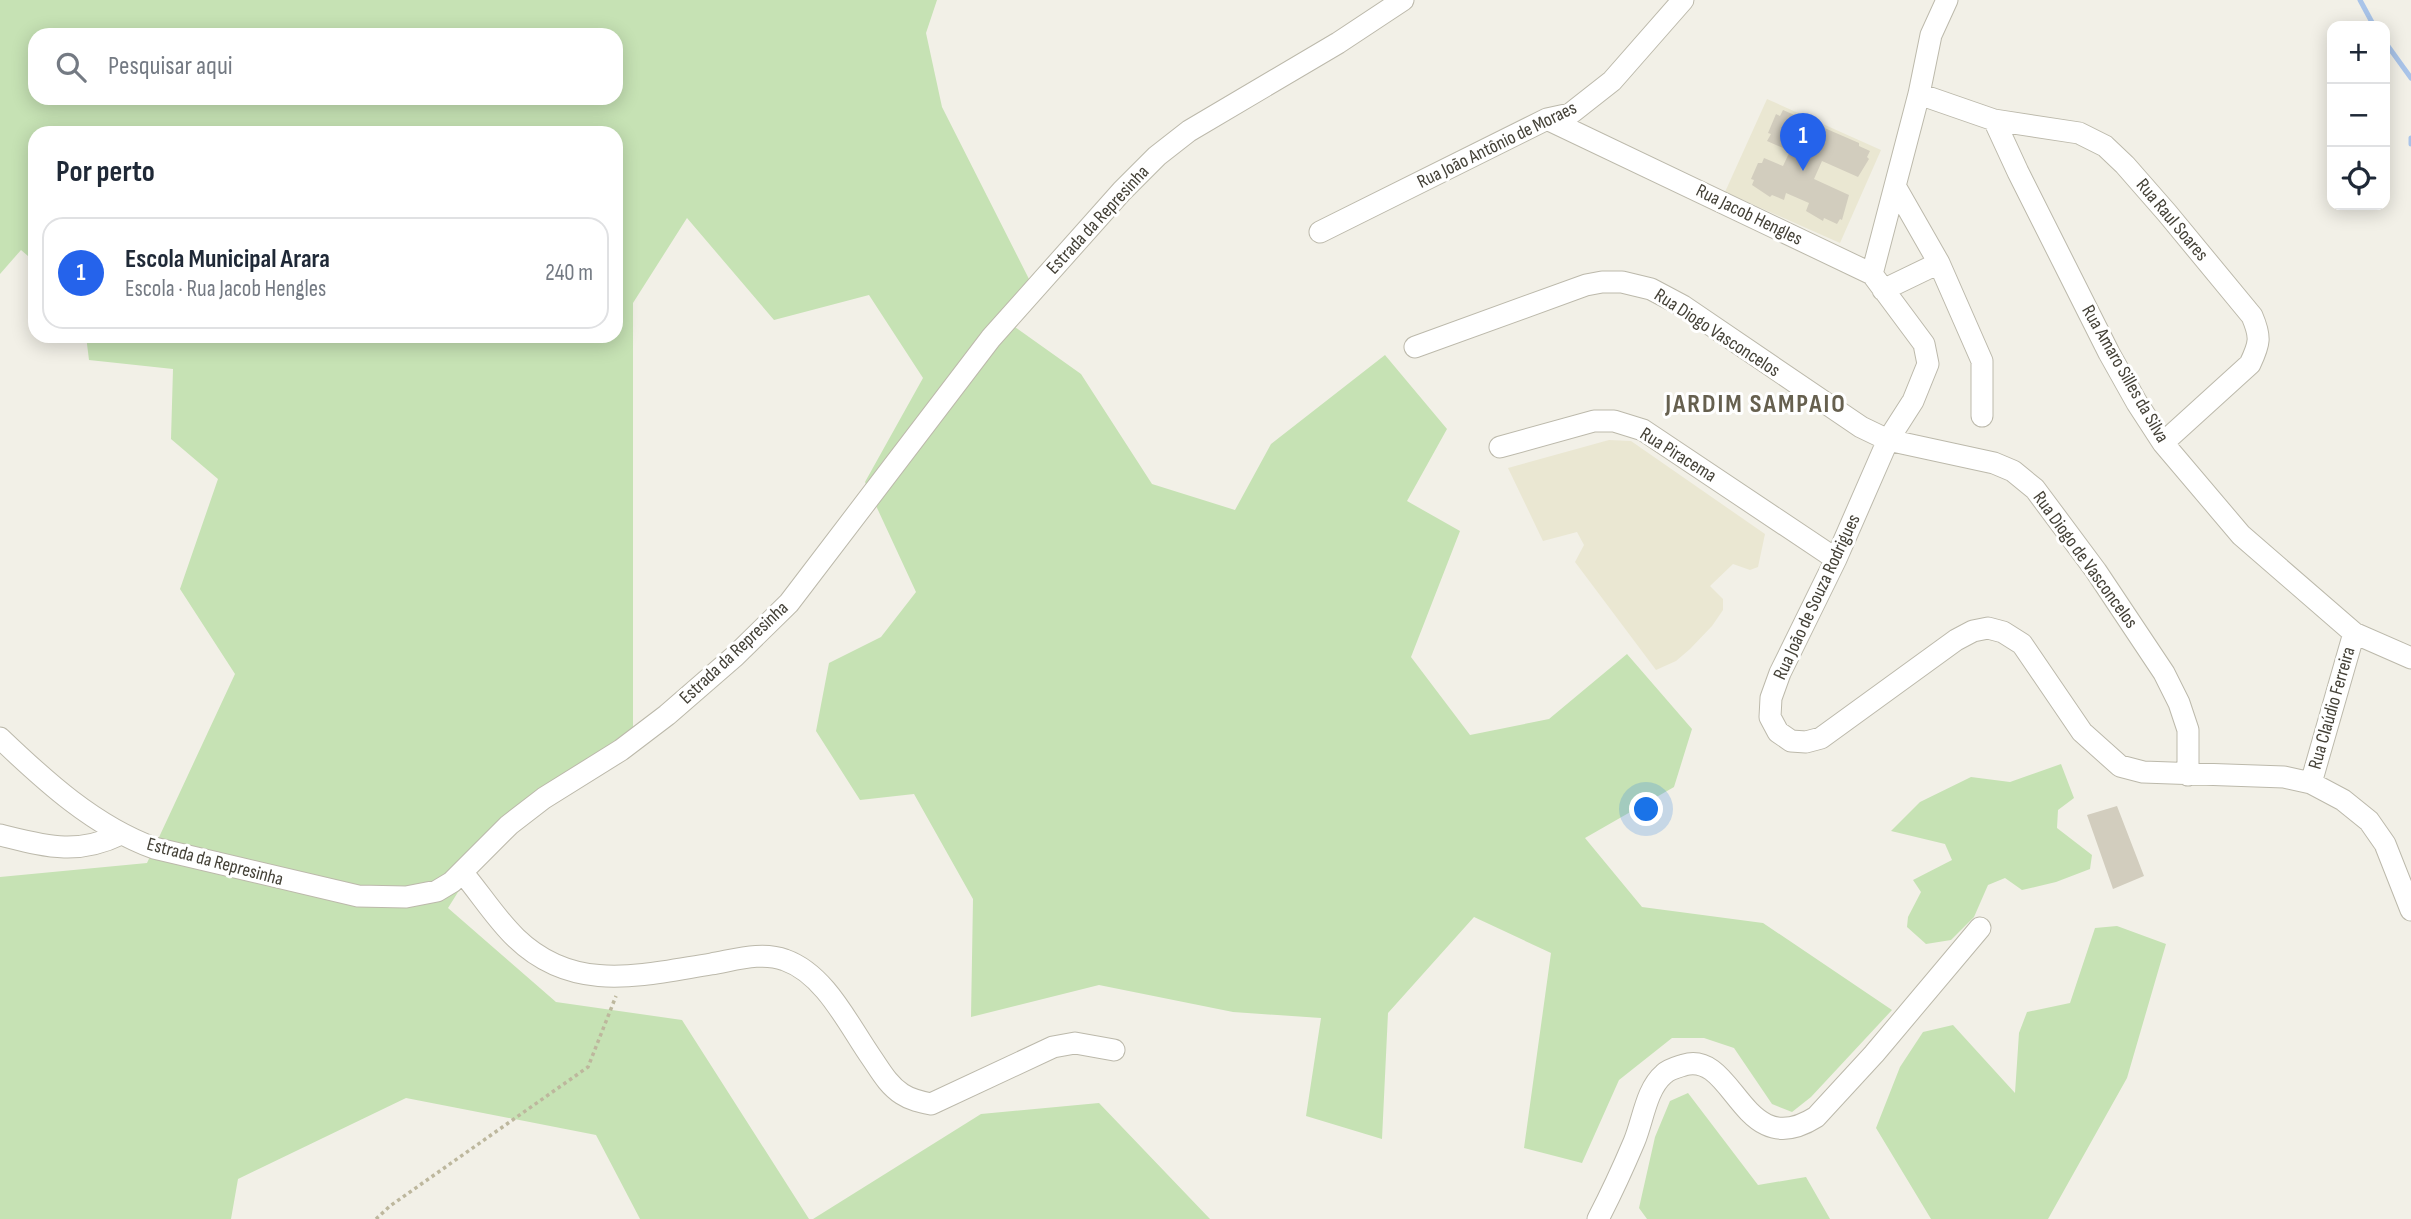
<!DOCTYPE html>
<html lang="pt">
<meta charset="utf-8">
<style>
:root{--surface:#fff;--page:#f2f2f3;--text:#1f2937;--muted:#747a83;--line:#e0e1e3;--accent:#2563eb}
body{margin:0;font-family:"Sofia Sans Condensed",sans-serif;background:var(--page);color:var(--text)}
.controls{position:absolute;right:21px;top:21px;display:grid;overflow:hidden;border-radius:14px;box-shadow:0 4px 18px #0003}
.controls button{width:63px;height:63px;display:grid;place-items:center;padding:0;border:0;border-bottom:2px solid var(--line);background:var(--surface);color:var(--text);font:35px sans-serif}
.you{position:absolute;left:1647px;top:810px;width:24px;height:24px;margin:-18px;border:5px solid #fff;border-radius:50%;background:#1a73e8;box-shadow:0 0 0 10px #1a73e833}
.badge{display:grid;place-items:center;width:46px;height:46px;border-radius:50%;background:var(--accent);color:#fff;font-size:23px;font-weight:700}
.pin{position:absolute;translate:-50% -58px;filter:drop-shadow(0 2px 4px #0008)}
.pin::after{content:'';position:absolute;top:37px;width:24px;height:21px;background:inherit;clip-path:polygon(0 0,100% 0,50% 100%)}
.list{margin:0;padding:0;list-style:none}
h2{display:flex;justify-content:space-between;align-items:center;height:91px;margin:0;padding:0 28px;font-size:30px}
h2 small{font-size:23px;font-weight:400;color:var(--muted)}
.list li{display:grid;grid-template-columns:46px 1fr auto;gap:21px;align-items:center;box-sizing:border-box;height:112px;margin:0 14px 14px;padding:0 14px;border:2px solid var(--line);border-radius:21px}
.list b{display:block;font-size:26px;white-space:nowrap}
.list p{margin:0;font-size:23px;white-space:nowrap;color:var(--muted)}
.list em{font-size:23px;font-style:normal;color:var(--muted)}
.icon{flex:none;width:38px;height:38px;fill:none;stroke:currentColor;stroke-width:2;stroke-linecap:round;stroke-linejoin:round}
.map{position:relative;flex:none;width:2411px;height:1219px;overflow:hidden}
.search{position:absolute;background:var(--surface);box-shadow:0 4px 18px #0003;left:28px;top:28px;width:595px;height:77px;display:flex;align-items:center;gap:18px;box-sizing:border-box;padding:0 24px;border-radius:21px;color:var(--muted);font-size:26px}
.panel{position:absolute;background:var(--surface);box-shadow:0 4px 18px #0003;left:28px;top:126px;width:595px;height:217px;border-radius:21px}
.map>svg:first-child{display:block}
</style>
<div class="map">
<svg width="2411" height="1219" viewBox="0 0 2411 1219">
<rect width="100%" height="100%" fill="#f2f0e7"/>
<path fill="#eae7d2" d="M1767 99 1881 150 1840 243 1725 192Z
M1609 440 1631 441 1765 534 1758 567 1750 570 1733 564 1710 586 1723 599V610L1712 626 1690 649 1676 661 1656 670 1575 562 1584 545 1577 532 1543 541 1508 468Z"/>
<path fill="#c6e2b4" fill-rule="evenodd" d="M0 0H937L926 33 942 107 1030 281 998 315 1081 374 1152 484 1235 510 1271 444 1385 355 1447 429 1407 501 1460 531 1411 657 1470 735 1549 719 1627 654 1692 729 1674 787 1585 838 1642 907 1763 923 1892 1010 1811 1097 1792 1112 1772 1104 1734 1048 1704 1038H1672L1619 1080 1582 1163 1524 1148 1551 953 1474 917 1388 1013 1382 1139 1306 1116 1321 1018 1233 1012 1099 985 971 1017 973 899 914 794 860 800 816 731 829 663 881 637 916 592 865 482 923 378 869 295 774 320 687 218 633 303V744L492 838 448 908 556 1002 682 1020 809 1219H640L596 1135 406 1098 238 1179 231 1219H0V877L147 863 235 674 180 589 218 479 171 439 173 369 89 360 86 336H616V133H35V262L21 250 0 274ZM35 35H616V98H35Z
M2061 764 2074 798 2058 810 2057 828 2092 855 2090 869 2056 882 2022 890 2005 878 1988 885 1974 917 1951 940 1926 944 1907 927 1908 917 1921 892 1913 880 1952 860 1945 844 1891 831 1920 802 1971 777 2010 782Z
M2117 926 2166 944 2127 1078 2048 1219H1931L1876 1128 1900 1067 1923 1032 1953 1025 2015 1093 2019 1033 2027 1012 2070 1003 2095 928Z
M1688 1093 1758 1185 1806 1177 1830 1219H1647L1639 1208 1655 1137 1670 1101Z
M1099 1103 1210 1219H813L981 1114Z"/>
<g fill="none" stroke-linecap="round" stroke-linejoin="round">
<path stroke="#a9c4e9" stroke-width="5" d="M2360 0 2374 26
M2385 42 2411 78
M2411 138V144"/>
</g>
<path fill="#d2cdbe" d="M1783 110 1859 143V146L1870 151 1867 157 1869 159 1858 177 1822 161 1814 179 1849 195 1842 220 1840 219 1837 224 1824 218 1823 221 1806 211 1809 203 1786 193 1784 200 1772 195 1770 197 1752 185 1754 180 1751 179 1758 163H1762L1764 158 1783 166 1790 151 1767 141 1771 134 1768 133 1776 114 1780 116Z
M2117 806 2144 876 2113 889 2087 815Z"/>
<g fill="none" stroke-linecap="round" stroke-linejoin="round">
<defs>
<path id="street" d="M1919 94 1994 120 2079 133 2105 146 2125 165 2167 213 2252 316C2261 337 2260 343 2250 364L2163 443
M1547 119 1872 274 1924 344 1928 364 1913 401 1888 440 1836 559 1780 673 1771 698 1770 717 1778 732 1791 741 1806 742 1821 738 1956 640 1973 631 1988 628 2003 632 2022 644 2082 732 2120 766 2143 772 2284 777 2311 783 2343 800 2369 821 2385 844 2411 910
M1994 120 2018 172 2109 353 2137 403 2163 443 2241 535 2354 633 2411 658
M1895 186 1939 263
M1320 232 1547 119 1570 114 1612 81 1683 0
M1872 274 1919 94 1931 35 1947 0
M1883 290 1939 263 1982 361V416
M1415 347 1586 285 1602 282H1622L1651 289 1683 306 1861 427 1888 440 1994 463 2013 471 2035 489 2096 571 2164 673 2179 703 2188 730V775
M1500 447 1594 421H1614L1643 430 1836 559
M0 738C45 781 94 826 154 848L358 896 406 897 437 891 452 882 509 825 544 798 621 750 667 715 735 656 789 603 991 338 1122 191 1157 156 1189 131 1338 43 1403 0
M2311 783 2354 633
M0 835C45 846 76 856 121 834
M462 872C480 893 496 919 516 938 574 994 641 975 711 964 735 960 762 951 785 960 825 974 848 1024 871 1057 880 1070 888 1085 902 1094 911 1100 921 1102 931 1104L1053 1047 1075 1043 1114 1050
M1598 1219C1611 1194 1623 1168 1634 1142 1643 1121 1646 1089 1664 1074 1669 1069 1678 1067 1684 1065 1735 1050 1742 1164 1816 1117L1874 1054 1980 928"/>
</defs>
<use href="#street" stroke="#bcb9ab" stroke-width="23"/>
<path stroke="#bdb79d" stroke-width="3.5" stroke-dasharray="3.5 3.5" stroke-linecap="butt" d="M376 1219 390 1206 588 1067 616 996"/>
<use href="#street" stroke="#fff" stroke-width="21"/>
</g>
<g text-anchor="middle" dominant-baseline="central" stroke-width="6" stroke-linejoin="round" paint-order="stroke">
<g font-size="19" fill="#444137" stroke="#fff">
<text transform="translate(1497 145) rotate(-26)">Rua João Antônio de Moraes</text>
<text transform="translate(1749 215) rotate(26)">Rua Jacob Hengles</text>
<text transform="translate(1098 220) rotate(-47)">Estrada da Represinha</text>
<text transform="translate(2172 220) rotate(50)">Rua Raul Soares</text>
<text transform="translate(1717 333) rotate(33)">Rua Diogo Vasconcelos</text>
<text transform="translate(2125 374) rotate(60)">Rua Amaro Silles da Silva</text>
<text transform="translate(1678 455) rotate(32)">Rua Piracema</text>
<text transform="translate(2085 560) rotate(54)">Rua Diogo de Vasconcelos</text>
<text transform="translate(1817 597) rotate(-65)">Rua João de Souza Rodrigues</text>
<text transform="translate(734 653) rotate(-43)">Estrada da Represinha</text>
<text transform="translate(2332 708) rotate(-74)">Rua Claúdio Ferreira</text>
<text transform="translate(215 862) rotate(15)">Estrada da Represinha</text>
</g>
<g font-size="26" font-weight="bold" letter-spacing="2" fill="#66604f" stroke="#fff">
<text x="1756" y="404">JARDIM SAMPAIO</text>
</g>
</g>
</svg>
<div class="controls">
<button>+</button>
<button>−</button>
<button><svg class="icon" aria-label="locate" viewBox="0 0 24 24"><circle cx="12" cy="12" r="6"/><path d="M12 2v4M12 18v4M2 12h4M18 12h4"/></svg></button>
</div>
<div class="you"></div>
<div class="pin badge" style="left:1803px;top:171px">1</div>
<div class="search"><svg class="icon" aria-label="search" viewBox="0 0 24 24"><circle cx="10" cy="10" r="6"/><path d="M15 15l6 6"/></svg>Pesquisar aqui</div>
<section class="panel">
<h2>Por perto<small></small></h2>
<ul class="list">
<li><span class="badge">1</span><div><b>Escola Municipal Arara</b><p>Escola · Rua Jacob Hengles</p></div><em>240 m</em></li>
</ul>
</section>
</div>
